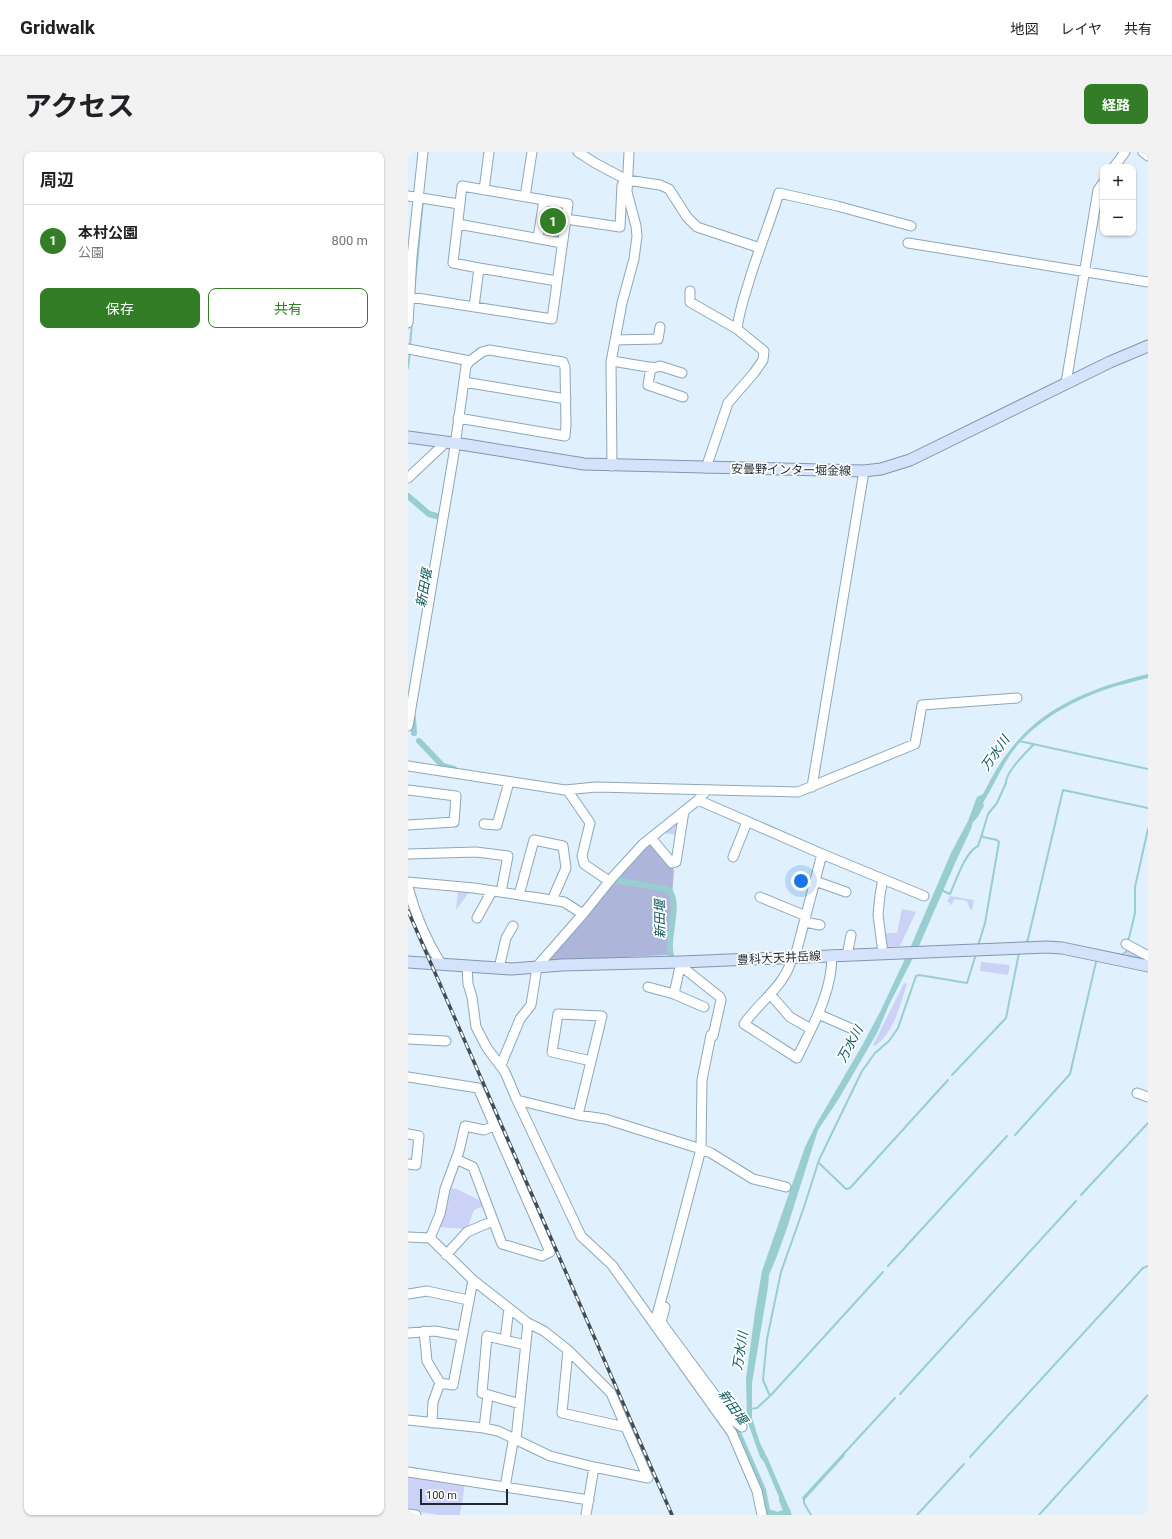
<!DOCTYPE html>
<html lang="ja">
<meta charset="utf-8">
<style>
:root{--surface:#fff;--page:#f2f2f2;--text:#202124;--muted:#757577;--line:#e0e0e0;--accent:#327d25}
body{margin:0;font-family:Roboto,"Noto Sans JP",sans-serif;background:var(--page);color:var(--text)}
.controls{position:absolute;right:12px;top:12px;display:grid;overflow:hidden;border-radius:8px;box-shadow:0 1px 3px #0004}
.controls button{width:36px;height:36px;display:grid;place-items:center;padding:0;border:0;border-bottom:1px solid var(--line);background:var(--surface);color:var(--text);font:20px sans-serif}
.scale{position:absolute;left:12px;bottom:10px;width:88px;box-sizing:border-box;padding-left:4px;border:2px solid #1f2931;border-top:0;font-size:11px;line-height:14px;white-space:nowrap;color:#1f2931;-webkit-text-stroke:3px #fff;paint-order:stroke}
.you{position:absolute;left:393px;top:729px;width:14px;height:14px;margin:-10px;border:3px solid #fff;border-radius:50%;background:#1a73e8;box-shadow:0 0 0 6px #1a73e833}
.badge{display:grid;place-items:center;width:26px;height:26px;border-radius:50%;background:var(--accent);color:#fff;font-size:13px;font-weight:700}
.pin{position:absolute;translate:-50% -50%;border:2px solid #fff;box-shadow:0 1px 4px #0006}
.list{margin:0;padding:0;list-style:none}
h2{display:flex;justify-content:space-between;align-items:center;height:52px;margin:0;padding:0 16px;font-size:17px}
h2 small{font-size:13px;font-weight:400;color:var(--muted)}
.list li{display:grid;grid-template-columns:26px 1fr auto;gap:12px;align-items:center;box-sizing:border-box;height:72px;padding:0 16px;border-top:1px solid var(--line)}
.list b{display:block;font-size:15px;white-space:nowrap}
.list p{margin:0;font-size:13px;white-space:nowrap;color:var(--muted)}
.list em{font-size:13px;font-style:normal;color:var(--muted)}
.actions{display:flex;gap:8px;padding:12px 16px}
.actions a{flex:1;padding:9px 0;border:1px solid var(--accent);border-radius:8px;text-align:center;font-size:14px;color:var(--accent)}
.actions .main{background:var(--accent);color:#fff}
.map{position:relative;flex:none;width:740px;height:1363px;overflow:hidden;border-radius:8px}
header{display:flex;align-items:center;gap:24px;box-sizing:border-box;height:56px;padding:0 20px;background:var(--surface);border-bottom:1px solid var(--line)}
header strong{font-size:19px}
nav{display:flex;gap:22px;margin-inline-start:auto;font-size:14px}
.intro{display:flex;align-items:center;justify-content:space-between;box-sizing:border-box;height:96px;padding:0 24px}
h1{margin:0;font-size:28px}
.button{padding:10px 18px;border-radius:8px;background:var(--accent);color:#fff;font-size:14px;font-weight:700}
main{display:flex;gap:24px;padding:0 24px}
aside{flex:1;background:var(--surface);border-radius:8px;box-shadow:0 1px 3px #0004}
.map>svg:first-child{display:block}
</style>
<header>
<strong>Gridwalk</strong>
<nav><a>地図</a><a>レイヤ</a><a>共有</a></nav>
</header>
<div class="intro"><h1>アクセス</h1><a class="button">経路</a></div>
<main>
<aside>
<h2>周辺<small></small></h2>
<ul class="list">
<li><span class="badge">1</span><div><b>本村公園</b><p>公園</p></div><em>800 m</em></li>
</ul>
<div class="actions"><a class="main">保存</a><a>共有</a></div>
</aside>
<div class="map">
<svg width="740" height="1363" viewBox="0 0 740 1363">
<rect width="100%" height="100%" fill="#e0f0fc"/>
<path fill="#ccd2f5" d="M140 52 154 54 156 57 153 85 150 87 134 84Z
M270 668 269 683 255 681Z
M50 738 62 739 48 758Z
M542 744 566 748 564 758 562 757 559 749 546 747 544 752 541 753 542 750H539Z
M494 757 508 760 492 794 477 795V781H489Z
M720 795 740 809 718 804Z
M573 810 602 813 600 823 572 819Z
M496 831 499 832C491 855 487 879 467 894L465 893Z
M40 1035 51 1038 75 1050 76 1054 66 1058 59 1077 30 1075Z
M0 1323 57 1332 52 1363H31L0 1358Z"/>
<path fill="#aeb5da" d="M242 689 266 718 260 803 135 809Z"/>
<path fill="#99ced0" d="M740 522V526C725 530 710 533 696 538 666 549 637 564 615 587 597 605 588 630 575 651L576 654 569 666 565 670 563 677 548 709 511 794 481 853 469 881 430 948 410 978 380 1073 369 1104 361 1123 360 1135 344 1231V1266L352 1291 360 1307 384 1363H377L371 1349V1345L356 1310 352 1305 339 1268 338 1227 347 1160 354 1119 397 995 409 971 455 892 473 858 503 794 543 701 560 669 569 645 575 642C583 627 591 611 602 598 636 553 687 535 740 522Z"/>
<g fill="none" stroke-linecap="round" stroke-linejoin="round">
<path stroke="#99ced0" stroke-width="2" d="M6 142 15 49
M2 194 4 171
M0 216 2 200
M611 589 740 617
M533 738 542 742C548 729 557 700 570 694L574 682
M720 790 727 761V735L740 677
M617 792 620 787 655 638 740 656
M570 794 577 771 591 690 589 688 575 685 574 682 580 662 589 651 598 631C598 619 618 601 626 592
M712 804 718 800 719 796
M544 923 598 866 611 801
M607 983 662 922 688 810 690 808
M411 1011 438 1037 442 1036 540 928
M673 1043 740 971
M480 1114 599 984
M492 1242 668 1049
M362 1244 355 1228 359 1187 373 1120 396 1055 411 1008 454 919 467 901 481 889 490 876 508 824 511 823 559 831 568 802
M342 1257 349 1256 363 1243 475 1120
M562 1305 735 1116 740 1114
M395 1346 487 1246
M403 1363 396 1351V1347L436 1303 435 1302
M509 1363 556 1312
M631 1363 740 1243"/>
<path stroke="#99ced0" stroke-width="6" d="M0 344 21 362 32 365
M5 566 6 581
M11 589 35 614 46 617
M206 728 259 737C275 747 257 788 263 803
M321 1268 331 1283 355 1338 359 1358 361 1361 367 1362
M372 1362 380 1360"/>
<defs>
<path id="minor" d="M170 0 187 11 219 28 252 33 261 37 279 65 289 75 352 96
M735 0 740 4
M706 15 717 0
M76 38 81 0
M0 44 51 52
M117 45 124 0
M158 67 212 75 214 33
M50 72 154 91
M130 86 136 48
M500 91 740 130
M71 116 149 129
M282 139V150L329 177
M2 145 144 167 160 52 54 34 45 111 71 116 66 155
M0 171 4 105 15 0
M207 188 250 187 252 175
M0 197 62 209 58 214 46 301 0 574
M204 209 246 216 252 214 274 221
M243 215 240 233 275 245
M56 230 158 247
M658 231 690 38 695 31
M50 266 157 284 158 273 157 215 155 210 81 198 74 200 62 209
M204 314 203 210 214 151 226 107 229 84 228 74 219 40 221 0
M298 316 320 251 346 221 355 208 356 199 329 177C331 159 337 143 342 126 351 97 362 70 371 41L429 54 503 74
M0 326 34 294 35 290
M0 614 157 638 188 635 390 640 507 592 514 553 609 546
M404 635 456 319
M0 638 48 644 46 670 0 673
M160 639 182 671 174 704 176 712 201 729
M290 648 414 702 516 744
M76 672 89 673 101 630
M243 686 264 711 268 710 276 659
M0 702 68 700 100 704 93 740
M325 705 339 670
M475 727 472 743 470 763 475 801
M407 729 438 740
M0 730 66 736 144 748 156 750 175 762
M0 735C7 762 18 788 33 812
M111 743 126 688 155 694 158 716 144 748
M352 745 398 764
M69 766 84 739
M397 770 412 773
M718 792 740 804
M439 803 443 783
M384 805C379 832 351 850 336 872L389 906C405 873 424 841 424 803
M387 805 414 702
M59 814 60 832 64 845 68 875 79 896 97 920 108 946 173 1084 204 1113 324 1281 349 1339 354 1363
M91 816 98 786 105 774
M240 835 266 842 296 855
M266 842 273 810
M362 842 382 865 403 877
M410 862 442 876
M0 887 38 889
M93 913 112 867 123 853 129 815 132 811 175 762 204 726 235 692 290 648 299 638
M0 925 70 936 142 1100 134 1104 94 1092 65 1015 48 1007
M729 941 740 945
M109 948 170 963 197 967 293 997 303 1001 345 1027 378 1035
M170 963 194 864 150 862 144 900 183 909
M0 982 11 984 8 1013 0 1012
M0 1085 22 1086 65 1128 120 1171 136 1179 160 1198 203 1241 240 1326 186 1315 142 1304 90 1279 76 1276 0 1268
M22 1086 32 1062 37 1037 51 999 57 974 76 978 86 974
M38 1103 59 1080 85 1069
M0 1142 19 1139 60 1148
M257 1155 253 1170 255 1173 326 1269 334 1275
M245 1170 249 1163 259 1126 293 997 294 928 303 883 305 884 313 848 312 845 273 814
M16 1179 19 1209 32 1231
M0 1181 27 1179 54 1184
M97 1188 101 1156
M160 1198 154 1261 217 1275
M112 1252 74 1241 79 1184 118 1193
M24 1271 25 1250 32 1231 45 1233 65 1128
M76 1276 80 1243
M0 1320 181 1348
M97 1335 105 1290 108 1288 120 1171
M0 1362 8 1363
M178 1363 186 1315"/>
<path id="major" d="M0 285 59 293 176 312 456 319 473 317 502 308 702 210 740 194
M0 810 104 817 154 813 273 810 639 795 654 796 740 814"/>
</defs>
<use href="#minor" stroke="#8da7ba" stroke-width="11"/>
<use href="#major" stroke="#8296b2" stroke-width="13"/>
<use href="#minor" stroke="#fff" stroke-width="9"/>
<use href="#major" stroke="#d4e3fa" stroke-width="11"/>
<defs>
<path id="rail" d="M0 759 264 1363"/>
</defs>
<use href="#rail" stroke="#414c55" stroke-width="3.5"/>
<use href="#rail" stroke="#fff" stroke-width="2" stroke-dasharray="6" stroke-linecap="butt"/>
</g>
<g text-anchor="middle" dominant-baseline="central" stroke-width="3.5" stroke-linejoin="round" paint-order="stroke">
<g font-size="12" fill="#1f2931" stroke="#fff">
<text transform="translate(383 318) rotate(1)">安曇野インター堀金線</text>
<text transform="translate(371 806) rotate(-3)">豊科大天井岳線</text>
</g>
<g font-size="13" font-style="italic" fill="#0c585b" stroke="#fff">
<text transform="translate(16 436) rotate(-80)">新田堰</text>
<text transform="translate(587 601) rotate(-55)">万水川</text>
<text transform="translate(252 767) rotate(-91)">新田堰</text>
<text transform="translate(442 892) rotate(-61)">万水川</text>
<text transform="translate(332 1199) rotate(-81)">万水川</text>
<text transform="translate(325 1255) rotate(54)">新田堰</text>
</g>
</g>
</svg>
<div class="controls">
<button>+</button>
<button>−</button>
</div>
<div class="scale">100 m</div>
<div class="you"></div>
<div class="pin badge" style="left:145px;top:69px">1</div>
</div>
</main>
